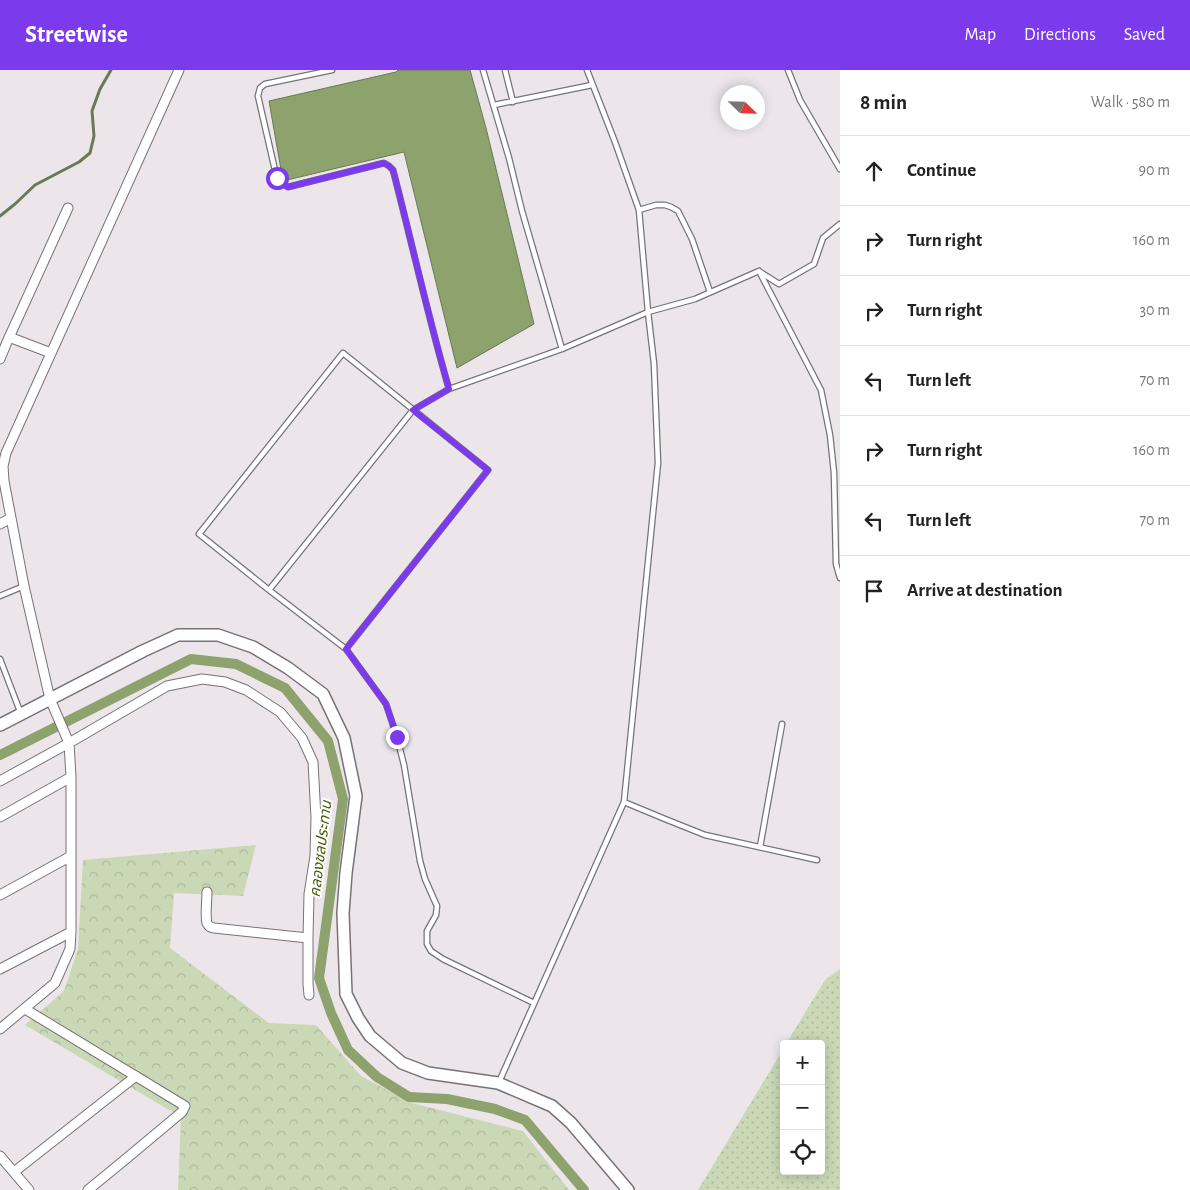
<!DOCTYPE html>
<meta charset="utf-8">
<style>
:root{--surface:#fff;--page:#f2f2f2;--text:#222;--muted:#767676;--line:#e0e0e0;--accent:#7c3aed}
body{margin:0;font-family:"Alegreya Sans","Noto Sans Thai",sans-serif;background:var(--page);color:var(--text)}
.controls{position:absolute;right:15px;bottom:15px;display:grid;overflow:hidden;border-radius:5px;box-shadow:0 2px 12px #0003}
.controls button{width:45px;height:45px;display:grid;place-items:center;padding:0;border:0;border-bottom:1px solid var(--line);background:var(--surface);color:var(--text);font:25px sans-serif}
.compass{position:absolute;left:720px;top:15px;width:45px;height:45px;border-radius:50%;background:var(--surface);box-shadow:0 2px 12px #0003;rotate:113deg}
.stop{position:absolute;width:15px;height:15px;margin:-11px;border:4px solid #7c3aed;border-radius:50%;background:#fff}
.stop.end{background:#7c3aed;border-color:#fff;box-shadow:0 1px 5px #0008}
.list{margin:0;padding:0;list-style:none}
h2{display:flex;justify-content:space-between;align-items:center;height:65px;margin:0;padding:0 20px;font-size:21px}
h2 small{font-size:16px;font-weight:400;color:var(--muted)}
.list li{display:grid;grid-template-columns:32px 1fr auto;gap:15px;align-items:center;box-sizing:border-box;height:70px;padding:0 20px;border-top:1px solid var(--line)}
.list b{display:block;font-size:19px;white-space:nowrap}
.list em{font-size:16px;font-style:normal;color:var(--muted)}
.icon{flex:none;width:28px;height:28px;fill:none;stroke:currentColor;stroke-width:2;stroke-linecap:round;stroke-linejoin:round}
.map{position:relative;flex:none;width:840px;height:1120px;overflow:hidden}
header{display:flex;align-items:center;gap:30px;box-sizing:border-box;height:70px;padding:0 25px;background:var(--accent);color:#fff}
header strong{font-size:24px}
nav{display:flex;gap:28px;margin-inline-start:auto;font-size:18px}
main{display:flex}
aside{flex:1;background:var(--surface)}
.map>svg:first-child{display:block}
</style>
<header>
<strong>Streetwise</strong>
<nav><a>Map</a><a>Directions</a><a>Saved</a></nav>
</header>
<main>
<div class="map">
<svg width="840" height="1120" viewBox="0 0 840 1120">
<defs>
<pattern id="grass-dots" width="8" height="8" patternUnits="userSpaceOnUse" patternTransform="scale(1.25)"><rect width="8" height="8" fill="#cad8b6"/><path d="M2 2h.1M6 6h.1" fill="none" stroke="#adb99c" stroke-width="1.8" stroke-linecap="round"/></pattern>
<pattern id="forest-crowns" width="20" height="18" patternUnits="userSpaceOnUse" patternTransform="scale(1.25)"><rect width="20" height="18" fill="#cad8b6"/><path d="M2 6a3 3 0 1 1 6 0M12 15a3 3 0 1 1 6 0" fill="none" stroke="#adb99c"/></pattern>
</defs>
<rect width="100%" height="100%" fill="#ece6eb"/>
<path fill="url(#grass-dots)" d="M840 899V1120H698L784 978V1101H821V974H786L825 910Z"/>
<path fill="url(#forest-crowns)" d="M256 775 243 826 174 823 170 878 269 953 316 955 361 1006 412 1033 523 1061 569 1120H178L181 1047 25 955 64 921 78 879 83 790Z"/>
<path fill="#8da26d" stroke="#6b7955" d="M398 0H470L486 58 534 254 457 298 404 82 283 111 269 31 396 2Z"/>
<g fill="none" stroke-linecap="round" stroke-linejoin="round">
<path stroke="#6b7955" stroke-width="3" d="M0 146 15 134 35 115 79 92 90 83 94 66 92 41 100 19 111 0"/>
<path stroke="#8da26d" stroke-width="10" d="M0 685 191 589 236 594 285 618 328 671 343 729 319 908 331 943 348 980 377 1007 409 1027 447 1029 495 1039 525 1050 584 1120"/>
<defs>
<path id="service" d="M332 0 265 14 260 18 258 26 277 109 282 113 288 117 384 93 389 96 393 100C412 173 428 247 449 319
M483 0 509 88 522 141 562 279
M505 0 513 32
M788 0 800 30 840 99
M494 35 592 15
M639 140 656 135H665L671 137 678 141 692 169 710 222
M759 201 821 320 830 365 834 403 836 494 840 508
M760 202 779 214 814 194 823 168 840 154
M343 283 488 400 346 579 269 520 199 464Z
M269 520 413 340 449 319 562 279 648 242 695 229 759 201
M0 526 24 516
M346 579 386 634 397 667 404 695 420 791 425 809 437 836 436 845 427 861V874L431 881 443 889 534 933
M0 589 21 644
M624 732 665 749 705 765 817 790
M760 777 782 654
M499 1012 624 732 658 393 654 294 648 242 639 140 615 72 587 0"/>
<path id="minor" d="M9 267 51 283
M0 289 7 272 68 138
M0 454 11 448
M0 711 69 673 167 616 202 609 225 612 246 620 280 642 302 668 313 692 316 748 315 786 309 824 308 868V914L309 925
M0 747 71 707
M207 822C207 830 205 846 207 853 209 857 210 857 214 858L308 868
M0 825 71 786
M0 899 71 862
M25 939 185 1036 182 1042 127 1088 88 1120
M0 959 55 913 70 879 71 862V707L69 673 50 629 24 516 4 411 3 396 6 383 179 0
M0 1086 29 1120
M14 1102 136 1006"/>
<path id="tertiary" d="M0 655 143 581 178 565H218L253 577 288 598 323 624 344 668 356 726 346 803 343 843 346 924 358 948 370 966 402 993 428 1003 498 1013 552 1036 571 1053 628 1120"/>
</defs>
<use href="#service" stroke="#777276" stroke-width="7"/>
<use href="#minor" stroke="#777276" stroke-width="11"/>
<use href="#tertiary" stroke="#777276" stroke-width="14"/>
<use href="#service" stroke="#fff" stroke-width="4.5"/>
<use href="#minor" stroke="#fff" stroke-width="9"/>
<use href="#tertiary" stroke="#fff" stroke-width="11"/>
</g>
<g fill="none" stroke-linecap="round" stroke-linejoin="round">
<path stroke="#7c3aed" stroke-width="6" d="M277 108 282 114 288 117 384 93 389 96 393 100C412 173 428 247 449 319L413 340 488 400 346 579 386 634 397 667"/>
</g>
<g text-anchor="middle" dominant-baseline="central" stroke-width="4" stroke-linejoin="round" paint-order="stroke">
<g font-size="15" font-style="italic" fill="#445d09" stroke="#fff">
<text transform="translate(321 779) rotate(-83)">คลองชลประทาน</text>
</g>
</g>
</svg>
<div class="controls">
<button>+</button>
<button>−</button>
<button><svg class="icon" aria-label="locate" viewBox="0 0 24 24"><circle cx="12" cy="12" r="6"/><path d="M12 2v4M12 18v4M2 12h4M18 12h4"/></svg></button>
</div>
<svg class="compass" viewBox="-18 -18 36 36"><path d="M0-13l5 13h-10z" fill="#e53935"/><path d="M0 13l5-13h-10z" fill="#767676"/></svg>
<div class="stop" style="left:277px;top:108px"></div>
<div class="stop end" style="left:397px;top:667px"></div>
</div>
<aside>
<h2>8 min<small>Walk · 580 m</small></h2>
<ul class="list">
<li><svg class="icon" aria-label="ahead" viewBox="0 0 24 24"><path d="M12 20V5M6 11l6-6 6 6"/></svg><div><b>Continue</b></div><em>90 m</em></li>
<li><svg class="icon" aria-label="right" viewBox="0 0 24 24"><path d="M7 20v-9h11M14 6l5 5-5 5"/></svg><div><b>Turn right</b></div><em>160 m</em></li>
<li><svg class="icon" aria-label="right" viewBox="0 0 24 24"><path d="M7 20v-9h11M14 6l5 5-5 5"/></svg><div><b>Turn right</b></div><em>30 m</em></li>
<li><svg class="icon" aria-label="left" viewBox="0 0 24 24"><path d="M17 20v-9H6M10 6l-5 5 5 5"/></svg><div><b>Turn left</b></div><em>70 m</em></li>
<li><svg class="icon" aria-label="right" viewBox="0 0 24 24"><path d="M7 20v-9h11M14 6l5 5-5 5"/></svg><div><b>Turn right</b></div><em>160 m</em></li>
<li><svg class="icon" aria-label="left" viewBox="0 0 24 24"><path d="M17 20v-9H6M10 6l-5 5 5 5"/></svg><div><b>Turn left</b></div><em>70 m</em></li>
<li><svg class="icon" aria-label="arrive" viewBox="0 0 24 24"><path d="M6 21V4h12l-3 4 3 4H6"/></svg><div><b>Arrive at destination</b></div></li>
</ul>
</aside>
</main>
